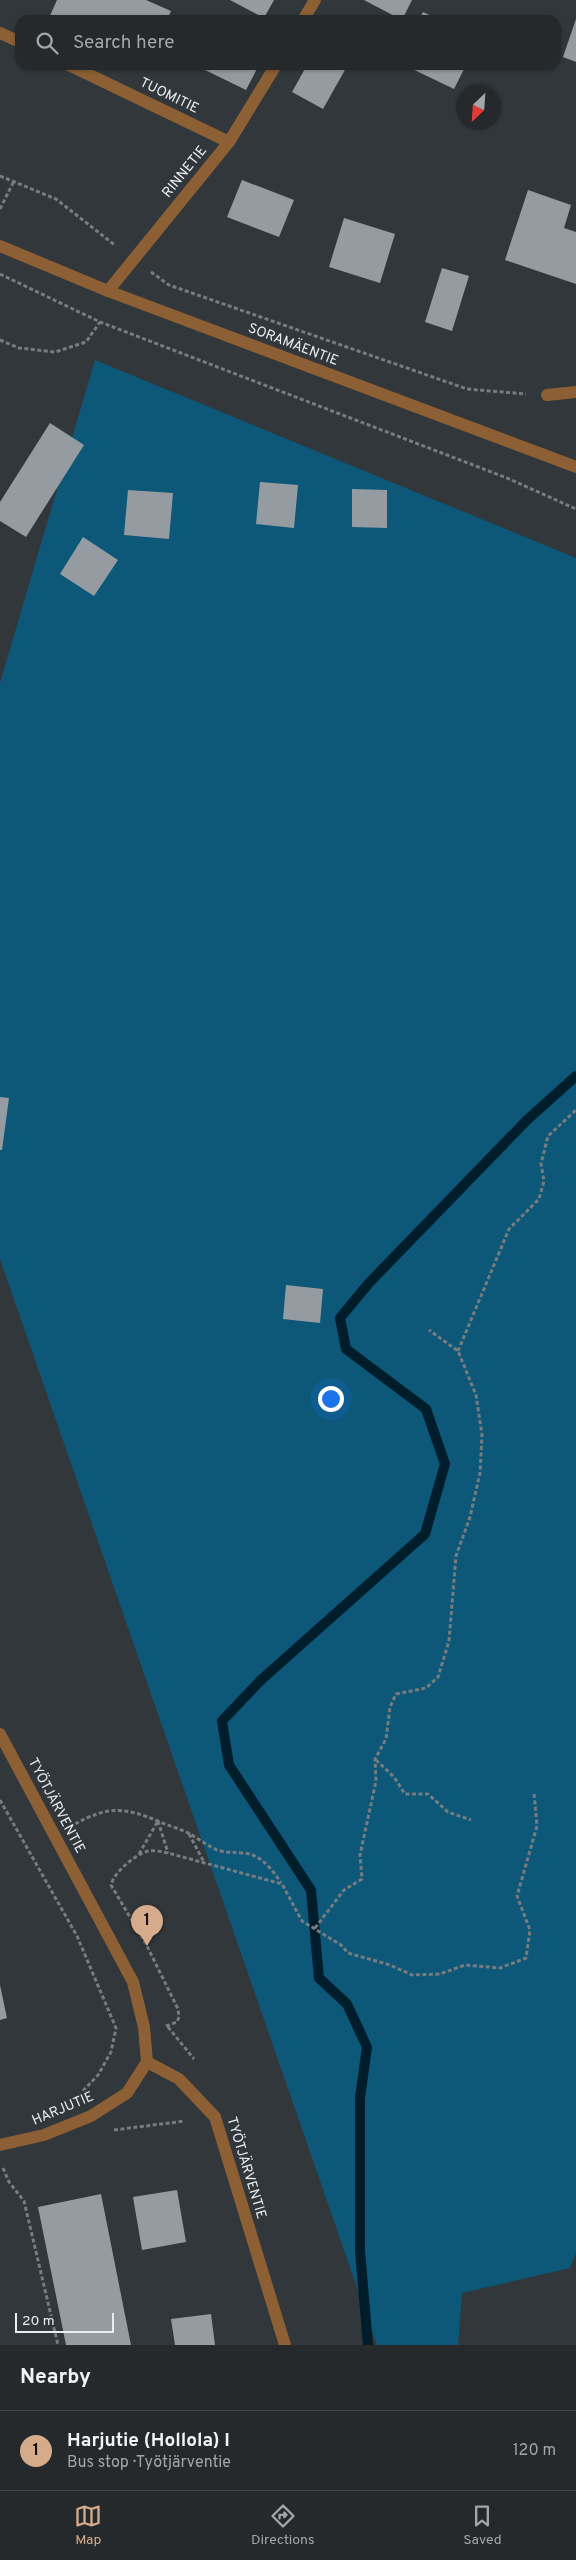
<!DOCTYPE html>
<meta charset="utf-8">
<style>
:root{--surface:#25292c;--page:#313538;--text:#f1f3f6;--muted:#a3a6a9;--line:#424548;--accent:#d6ab8b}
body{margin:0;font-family:Overpass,sans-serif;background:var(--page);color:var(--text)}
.compass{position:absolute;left:456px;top:85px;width:45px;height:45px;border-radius:50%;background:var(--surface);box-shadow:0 1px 4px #0004;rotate:205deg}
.scale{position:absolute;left:15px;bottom:12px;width:99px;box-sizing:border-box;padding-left:5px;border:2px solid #e9edef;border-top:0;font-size:14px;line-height:18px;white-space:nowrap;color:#e9edef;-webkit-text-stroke:4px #31373b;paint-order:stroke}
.you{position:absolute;left:330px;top:1398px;width:18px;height:18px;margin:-12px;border:4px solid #fff;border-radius:50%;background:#1a73e8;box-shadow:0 0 0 8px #1a73e833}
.badge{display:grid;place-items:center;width:32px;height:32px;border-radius:50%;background:var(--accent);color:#111;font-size:16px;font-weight:700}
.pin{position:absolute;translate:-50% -41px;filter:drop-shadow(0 1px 2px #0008)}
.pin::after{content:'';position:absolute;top:26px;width:18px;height:15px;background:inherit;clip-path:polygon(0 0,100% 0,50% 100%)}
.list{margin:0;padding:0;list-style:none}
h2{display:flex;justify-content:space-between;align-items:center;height:65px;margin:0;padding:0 20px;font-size:21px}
h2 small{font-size:16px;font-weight:400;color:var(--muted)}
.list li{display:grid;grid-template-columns:32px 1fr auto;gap:15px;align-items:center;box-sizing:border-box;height:80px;padding:0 20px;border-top:1px solid var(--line)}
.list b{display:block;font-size:19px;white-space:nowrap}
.list p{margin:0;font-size:16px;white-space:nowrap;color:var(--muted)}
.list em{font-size:16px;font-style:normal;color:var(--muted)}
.icon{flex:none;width:28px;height:28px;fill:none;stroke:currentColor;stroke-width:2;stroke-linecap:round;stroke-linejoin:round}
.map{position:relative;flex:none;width:576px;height:2345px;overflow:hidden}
.search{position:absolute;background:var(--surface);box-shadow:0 1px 4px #0004;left:15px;right:15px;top:15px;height:55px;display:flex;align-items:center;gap:12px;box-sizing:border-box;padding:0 18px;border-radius:15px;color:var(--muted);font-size:19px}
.sheet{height:145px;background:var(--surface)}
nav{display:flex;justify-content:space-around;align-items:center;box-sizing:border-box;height:70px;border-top:1px solid var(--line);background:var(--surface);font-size:14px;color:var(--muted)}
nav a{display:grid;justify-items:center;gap:2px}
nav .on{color:var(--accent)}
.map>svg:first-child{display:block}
</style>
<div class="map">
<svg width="576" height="2345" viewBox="0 0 576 2345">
<rect width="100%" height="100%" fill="#31373b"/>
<path fill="#0d5878" d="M95 360 576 558V2253L570 2268 462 2293 458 2345H377L0 1259V683Z"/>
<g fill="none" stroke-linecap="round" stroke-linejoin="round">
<path stroke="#001d2c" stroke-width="10" d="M368 2345 360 2251V2098L367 2047 347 2004 319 1978 311 1890 229 1765 222 1721 261 1680 425 1534 445 1464 426 1409 346 1349 340 1318 369 1283 527 1120 576 1076"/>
</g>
<path fill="#959ca1" d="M57 0H146L171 11 167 20H52L49 18Z
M230 0H274L264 18Z
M364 0H412L402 20Z
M423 12 440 20H419Z
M576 19V62L563 57Z
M205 65H259L246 90 203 69Z
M307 65H342L346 68 323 109 292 92Z
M404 65H466L454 89Z
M242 180 294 200 279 237 227 217Z
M528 190 571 205 564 228 576 232V284L505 260Z
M344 218 395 234 380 283 329 267Z
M442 268 469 276 452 331 425 322Z
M50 423 84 445 26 537 0 521V502Z
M260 482 298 485 294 528 256 524Z
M352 489 387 490V528L352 527Z
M128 490 173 493 169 539 124 535Z
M83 537 118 560 94 596 60 574Z
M0 1097 9 1098 2 1150H0Z
M286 1285 323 1289 320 1323 283 1319Z
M0 1985 7 2018 0 2020Z
M177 2190 186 2242 142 2250 133 2197Z
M101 2194 131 2345H66L38 2207Z
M211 2314 215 2345H175L171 2319Z"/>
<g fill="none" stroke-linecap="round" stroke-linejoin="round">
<path stroke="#777c7f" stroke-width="3" stroke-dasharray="4 2.5" stroke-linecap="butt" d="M0 176 56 199 116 246
M0 209 14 181
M151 272 169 285 467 389 526 394
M0 274 100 322 507 478 576 509
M0 340 19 348 55 352 86 342 100 322
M458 1351 509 1229 539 1199 544 1181 541 1164 548 1136 576 1110
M376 1760 394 1777 405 1794H428L448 1812 471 1820
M0 1800 77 1936 116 2028 111 2052 98 2075 82 2092
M158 1821 168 1853
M75 1824C108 1806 124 1807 158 1821 169 1826 181 1829 190 1834 199 1839 208 1846 217 1850 226 1853 234 1852 244 1853 260 1854 273 1870 281 1883
M189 1834 204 1862
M139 1854 158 1821
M315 1928 344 1890 362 1879 360 1855 376 1781 375 1759 386 1739 390 1707 396 1694 426 1688 438 1677 449 1641 456 1556 470 1517 480 1473 482 1435 476 1395 458 1351 429 1330
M166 2026 177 2022 179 2017 178 2009 147 1946 111 1885C114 1872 136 1854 148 1851 155 1850 162 1852 168 1853L282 1884 302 1921 341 1945 348 1953 390 1965 412 1975 440 1974 465 1965 500 1968 526 1958 530 1930 517 1896 537 1826 534 1793
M168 2027 194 2059
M114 2130 185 2121
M3 2168 9 2182 24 2201 58 2345"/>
<path stroke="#8c6034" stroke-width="12" d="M303 20 315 0
M0 33 20 42
M69 65 229 142
M108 291 229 142 276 65
M547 395 576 392
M0 1734 133 1982 144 2027 147 2062
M147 2062 179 2079 215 2117 285 2345
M0 2145 44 2135 91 2116 127 2093 147 2062"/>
<path stroke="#8c6034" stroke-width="12" d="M0 246 108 291 576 467"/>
</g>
<g text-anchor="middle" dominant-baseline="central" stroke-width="5" stroke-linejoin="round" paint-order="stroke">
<g font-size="14" fill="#e9edef" stroke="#31373b">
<text transform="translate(169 96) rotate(26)">TUOMITIE</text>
<text transform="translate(185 172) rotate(-51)">RINNETIE</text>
<text transform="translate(293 345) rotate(21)">SORAMÄENTIE</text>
<text transform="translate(56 1806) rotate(62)">TYÖTJÄRVENTIE</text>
<text transform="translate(63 2109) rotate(-23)">HARJUTIE</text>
<text transform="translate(246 2168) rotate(73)">TYÖTJÄRVENTIE</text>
</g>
</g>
</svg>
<svg class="compass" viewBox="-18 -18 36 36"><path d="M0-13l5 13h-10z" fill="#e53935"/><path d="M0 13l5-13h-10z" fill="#a3a6a9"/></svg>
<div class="scale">20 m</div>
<div class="you"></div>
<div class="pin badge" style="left:147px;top:1946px">1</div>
<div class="search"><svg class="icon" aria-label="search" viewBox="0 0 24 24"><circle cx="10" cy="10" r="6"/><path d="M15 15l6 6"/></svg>Search here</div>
</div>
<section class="sheet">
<h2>Nearby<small></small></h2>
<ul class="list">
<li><span class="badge">1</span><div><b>Harjutie (Hollola) I</b><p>Bus stop · Työtjärventie</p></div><em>120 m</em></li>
</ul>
</section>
<nav>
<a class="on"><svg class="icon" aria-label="map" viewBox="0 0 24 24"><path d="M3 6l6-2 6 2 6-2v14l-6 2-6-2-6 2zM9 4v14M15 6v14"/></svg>Map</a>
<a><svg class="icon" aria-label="directions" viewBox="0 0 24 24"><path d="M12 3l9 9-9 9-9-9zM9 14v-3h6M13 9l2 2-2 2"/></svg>Directions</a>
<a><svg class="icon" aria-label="saved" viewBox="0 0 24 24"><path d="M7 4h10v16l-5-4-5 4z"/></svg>Saved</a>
</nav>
